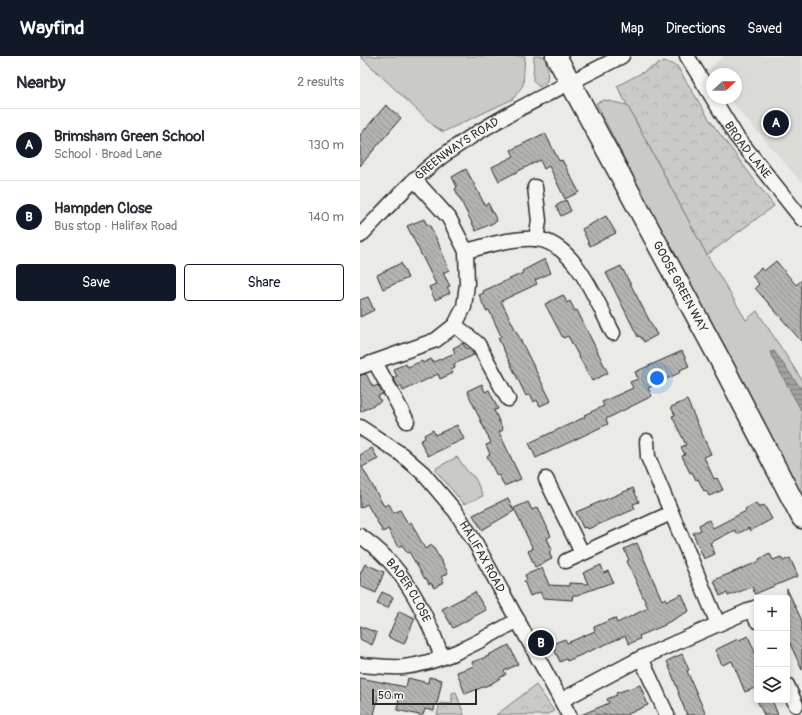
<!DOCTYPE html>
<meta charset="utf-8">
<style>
:root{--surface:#fff;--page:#f7f7f7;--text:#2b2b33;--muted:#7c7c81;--line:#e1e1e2;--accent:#111827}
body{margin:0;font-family:Pangolin,sans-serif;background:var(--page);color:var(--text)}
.controls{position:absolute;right:12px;bottom:12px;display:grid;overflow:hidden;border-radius:4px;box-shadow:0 2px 6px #0003}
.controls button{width:36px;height:36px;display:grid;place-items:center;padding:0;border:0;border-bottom:1px solid var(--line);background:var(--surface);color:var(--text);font:20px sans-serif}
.compass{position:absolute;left:346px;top:12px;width:36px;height:36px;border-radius:50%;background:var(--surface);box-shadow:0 2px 6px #0003;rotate:68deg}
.scale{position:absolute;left:12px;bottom:10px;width:105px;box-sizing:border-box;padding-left:4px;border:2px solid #2b2b2b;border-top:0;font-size:11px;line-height:14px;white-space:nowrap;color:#2b2b2b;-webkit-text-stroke:3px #f6f6f2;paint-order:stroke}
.you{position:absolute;left:297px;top:322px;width:14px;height:14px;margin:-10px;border:3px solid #fff;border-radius:50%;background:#1a73e8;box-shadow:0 0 0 6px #1a73e833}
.badge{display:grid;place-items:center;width:26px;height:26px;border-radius:50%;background:var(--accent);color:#fff;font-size:13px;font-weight:700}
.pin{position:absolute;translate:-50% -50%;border:2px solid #fff;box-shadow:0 1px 4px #0006}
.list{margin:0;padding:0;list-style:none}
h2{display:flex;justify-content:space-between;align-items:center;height:52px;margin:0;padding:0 16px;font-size:17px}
h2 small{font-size:13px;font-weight:400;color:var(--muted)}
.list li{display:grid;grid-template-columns:26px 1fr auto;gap:12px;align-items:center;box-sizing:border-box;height:72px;padding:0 16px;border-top:1px solid var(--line)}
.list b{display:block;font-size:15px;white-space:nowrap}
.list p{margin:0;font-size:13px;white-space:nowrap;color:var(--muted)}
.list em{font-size:13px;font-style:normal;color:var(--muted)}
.actions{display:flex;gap:8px;padding:12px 16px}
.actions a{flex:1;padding:9px 0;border:1px solid var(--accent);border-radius:4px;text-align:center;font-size:14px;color:var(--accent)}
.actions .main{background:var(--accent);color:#fff}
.icon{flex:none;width:22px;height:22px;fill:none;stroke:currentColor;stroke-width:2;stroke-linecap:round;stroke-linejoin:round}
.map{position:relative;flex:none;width:442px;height:659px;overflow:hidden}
header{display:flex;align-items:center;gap:24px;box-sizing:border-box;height:56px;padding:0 20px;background:var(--accent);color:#fff}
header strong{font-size:19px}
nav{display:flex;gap:22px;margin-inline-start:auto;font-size:14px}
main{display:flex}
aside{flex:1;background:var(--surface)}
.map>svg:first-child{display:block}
</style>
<header>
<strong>Wayfind</strong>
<nav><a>Map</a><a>Directions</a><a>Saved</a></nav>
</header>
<main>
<aside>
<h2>Nearby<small>2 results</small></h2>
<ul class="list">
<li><span class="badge">A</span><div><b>Brimsham Green School</b><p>School · Broad Lane</p></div><em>130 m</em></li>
<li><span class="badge">B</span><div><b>Hampden Close</b><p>Bus stop · Halifax Road</p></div><em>140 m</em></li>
</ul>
<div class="actions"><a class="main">Save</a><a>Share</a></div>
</aside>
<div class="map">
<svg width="442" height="659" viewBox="0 0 442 659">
<defs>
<pattern id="forest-crowns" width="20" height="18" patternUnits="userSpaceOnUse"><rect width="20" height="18" fill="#cacac7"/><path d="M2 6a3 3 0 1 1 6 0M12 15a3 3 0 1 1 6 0" fill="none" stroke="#aeaeab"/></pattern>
<pattern id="water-rules" width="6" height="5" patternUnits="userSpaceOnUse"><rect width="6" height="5" fill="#a1a19e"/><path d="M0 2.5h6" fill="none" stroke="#838381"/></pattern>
<pattern id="building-back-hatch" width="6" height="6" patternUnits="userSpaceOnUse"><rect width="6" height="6" fill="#b4b4b1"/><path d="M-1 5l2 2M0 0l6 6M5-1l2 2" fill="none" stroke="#939390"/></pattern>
</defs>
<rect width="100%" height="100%" fill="#eaeae6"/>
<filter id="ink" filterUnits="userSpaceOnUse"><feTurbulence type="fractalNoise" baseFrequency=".025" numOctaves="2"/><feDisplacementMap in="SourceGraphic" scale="8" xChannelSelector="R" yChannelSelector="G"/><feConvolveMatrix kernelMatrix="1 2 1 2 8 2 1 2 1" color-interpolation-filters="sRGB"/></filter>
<g filter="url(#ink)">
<path fill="#dadad6" d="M364 0H442V127L368 42H376V18H352V20L348 14Z"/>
<path fill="#cacac7" stroke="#7a7a79" d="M0 0H165L163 29 153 43 83 76 75 71Z
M174 0H184L188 13 187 25 179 31 173 24Z
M244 44 267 49 347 199 386 264 397 255 442 324V443L365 300 236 47Z
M97 401 108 416 115 422 123 440 104 448 76 415V412Z"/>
<path fill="url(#forest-crowns)" stroke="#7a7a79" d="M304 5 317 10 351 66 414 150 347 199 257 30Z
M176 629 194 655 185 659H136Z
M96 636 104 659H77L80 647 92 648V637Z"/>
<path fill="url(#water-rules)" stroke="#727270" d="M414 295 442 334V356L413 303 410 296Z"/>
<path fill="url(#building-back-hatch)" stroke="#2b2b2b" d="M26 49 41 62 0 110V79Z
M185 77 199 105 202 104 219 136 205 143 189 110 184 113 180 104 139 125 132 111 154 100 151 94Z
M106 113 125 149 128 147 137 165 116 175 95 133 97 131 92 121Z
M206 144 211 155 201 160 196 150Z
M246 160 256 177 230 190 222 173Z
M64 163 67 169 69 168 78 186 89 214 83 217 90 230 87 231 90 237 75 244 69 231 76 228 47 170Z
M185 203 191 217 175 224 177 228 141 245 191 345 180 350 177 344 174 346 170 338 166 340 138 282 141 280 129 254 126 255 119 239 124 237 123 235 163 217 162 215Z
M416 205 436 229 442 224V286L395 232 399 228 392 220 401 212 404 215Z
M41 207 48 222 23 233 17 219Z
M261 210 297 279 284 286 280 280 278 281 246 217Z
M203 239 207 247 210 245 215 255 217 254 248 317 232 325 208 280 203 282 185 248Z
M8 241 14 254 0 261V244Z
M103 287 105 291 111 294 114 299 94 308 95 312 91 314 93 317 80 323 78 318 43 335 41 330 38 331 33 322 37 320 33 313 46 308 48 311 62 305 63 307 71 303 73 306 95 297 93 292Z
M322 295 329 310 320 314 321 316 288 332 292 340 246 363 248 368 176 402 169 387 225 361 224 359 244 350 242 346 273 332 270 326 278 323 275 316Z
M6 318 13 331 18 329 23 338 18 340 21 345 0 356V319Z
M122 328 125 336 129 334 138 353 134 354 143 374 139 376 161 423 144 430 139 419 137 420 127 400 130 398 126 389 131 387 107 335Z
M327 344 351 398 344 401 354 423 357 422 363 434 349 440 346 434 344 435 338 423 336 424 332 416 330 417 322 400 325 399 321 391 326 389 312 360 315 359 311 351Z
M97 369 104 383 68 400 60 385 65 382 64 379 73 374 75 379Z
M12 392 18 403 2 411 24 450 29 448 34 457 40 454 48 468 51 466 65 493 72 489 88 517 81 521 84 526 74 532 71 527 69 528 66 522 65 523 49 496 47 497 42 489 38 491 28 473 23 476 7 448 0 452V399Z
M273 432 279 446 273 448 275 453 228 473 227 471 223 472 216 456Z
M148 442 154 455 122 474 113 459Z
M168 446 172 454 178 451 191 480 187 482 192 494 189 496 192 503 175 511 168 495 173 493 154 452Z
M396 447 399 452 404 449 412 463 390 475 389 472 377 478 375 474 350 487 355 498 344 503 333 477 341 474 339 469 349 464 353 472 386 455 385 453Z
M277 487 302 544 306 542 307 545 322 538 329 555 305 568V569L279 580 280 583 269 588 265 580 207 605 206 603 200 606 192 588 205 583 207 587 235 575 234 571 255 562 257 567 288 552 267 505 269 504 264 493Z
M410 498 413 504 421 501 423 505 430 502 438 520 395 538 392 531 368 540 367 537 360 540 354 524 400 505 399 503Z
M5 508 24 516 16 537 0 530V518Z
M241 509 244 517 248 515 253 526 217 539H213L212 544 183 542 180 536 170 540 164 525 167 524 165 519 182 512 189 529 209 530V527L228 528 223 517Z
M427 533 442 565V614L427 581Z
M22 536 33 541 28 552 17 548Z
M115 536 126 554 93 572 82 553Z
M39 555 55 562 44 588 28 581Z
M0 570 17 577 12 589 0 583Z
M388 580 397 601V631L385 636 372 605 362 609 355 594 378 583 379 584Z
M149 589 158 608 144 615 146 618 131 628 105 638 97 616 114 610 112 606 129 600 128 599Z
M322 598 329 614 327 615 346 659H327L318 637H319L307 605Z
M69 621 82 624 77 648H75L74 655 65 653 63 659H59L37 654 39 642 19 637 14 659H0V622L46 631 48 622 68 627Z
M280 629 288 649 266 659H221L249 647 247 643 257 639 256 637Z
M397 644H412L418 659H404Z"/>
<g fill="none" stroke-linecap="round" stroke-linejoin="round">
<defs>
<g id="street">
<path id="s1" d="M327 0 376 80 442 163"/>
<path d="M175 131 179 165 176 183"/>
<path id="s2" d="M0 180C29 150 56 118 91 94 144 57 205 30 262 0"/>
<path d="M106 195C126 190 155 181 176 183 216 187 237 247 253 277"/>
<path d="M95 269 118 288 148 343"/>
<path d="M15 306 47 365"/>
<path d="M0 311 76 284 95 269 104 251 107 228 106 195 89 162 54 123"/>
<path id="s3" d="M0 371 41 398 63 417 96 456 116 488 209 659"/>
<path d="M287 385 288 401 358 568"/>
<path d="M186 423 222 497"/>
<path id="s4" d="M0 480C43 508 65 555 82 601"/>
<path d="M206 505 311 457"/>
<path d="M391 553 397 565"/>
<path d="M281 602 307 659"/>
<path d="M0 609C14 610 29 612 43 611 84 607 123 583 158 564"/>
<path d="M427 629 436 649"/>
<path d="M202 644 281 602 397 551"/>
</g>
<g id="secondary">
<path id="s5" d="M196 0 360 304 442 462"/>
</g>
</defs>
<use href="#street" stroke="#2b2b2b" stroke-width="17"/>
<use href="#secondary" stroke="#2b2b2b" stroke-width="23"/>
<use href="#street" stroke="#f6f6f2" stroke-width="14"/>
<use href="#secondary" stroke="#f6f6f2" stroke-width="20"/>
</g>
</g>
<g text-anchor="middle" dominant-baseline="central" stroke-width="3" stroke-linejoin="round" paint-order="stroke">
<g font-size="12" fill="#2b2b2b" stroke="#f6f6f2">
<text stroke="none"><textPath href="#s2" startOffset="131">GREENWAYS ROAD</textPath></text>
<text stroke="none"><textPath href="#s1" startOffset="112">BROAD LANE</textPath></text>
<text stroke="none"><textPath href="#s5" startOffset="262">GOOSE GREEN WAY</textPath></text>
<text stroke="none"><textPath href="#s3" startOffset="181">HALIFAX ROAD</textPath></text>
<text stroke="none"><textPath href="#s4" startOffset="74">BADER CLOSE</textPath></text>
</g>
</g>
</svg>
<div class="controls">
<button>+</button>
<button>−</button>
<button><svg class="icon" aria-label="layers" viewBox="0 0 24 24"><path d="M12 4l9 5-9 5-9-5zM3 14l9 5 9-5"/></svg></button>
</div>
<svg class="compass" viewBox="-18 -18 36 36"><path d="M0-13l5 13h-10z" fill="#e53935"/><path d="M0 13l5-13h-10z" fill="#7c7c81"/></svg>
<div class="scale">50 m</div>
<div class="you"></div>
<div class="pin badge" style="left:416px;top:67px">A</div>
<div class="pin badge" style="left:181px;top:587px">B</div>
</div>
</main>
